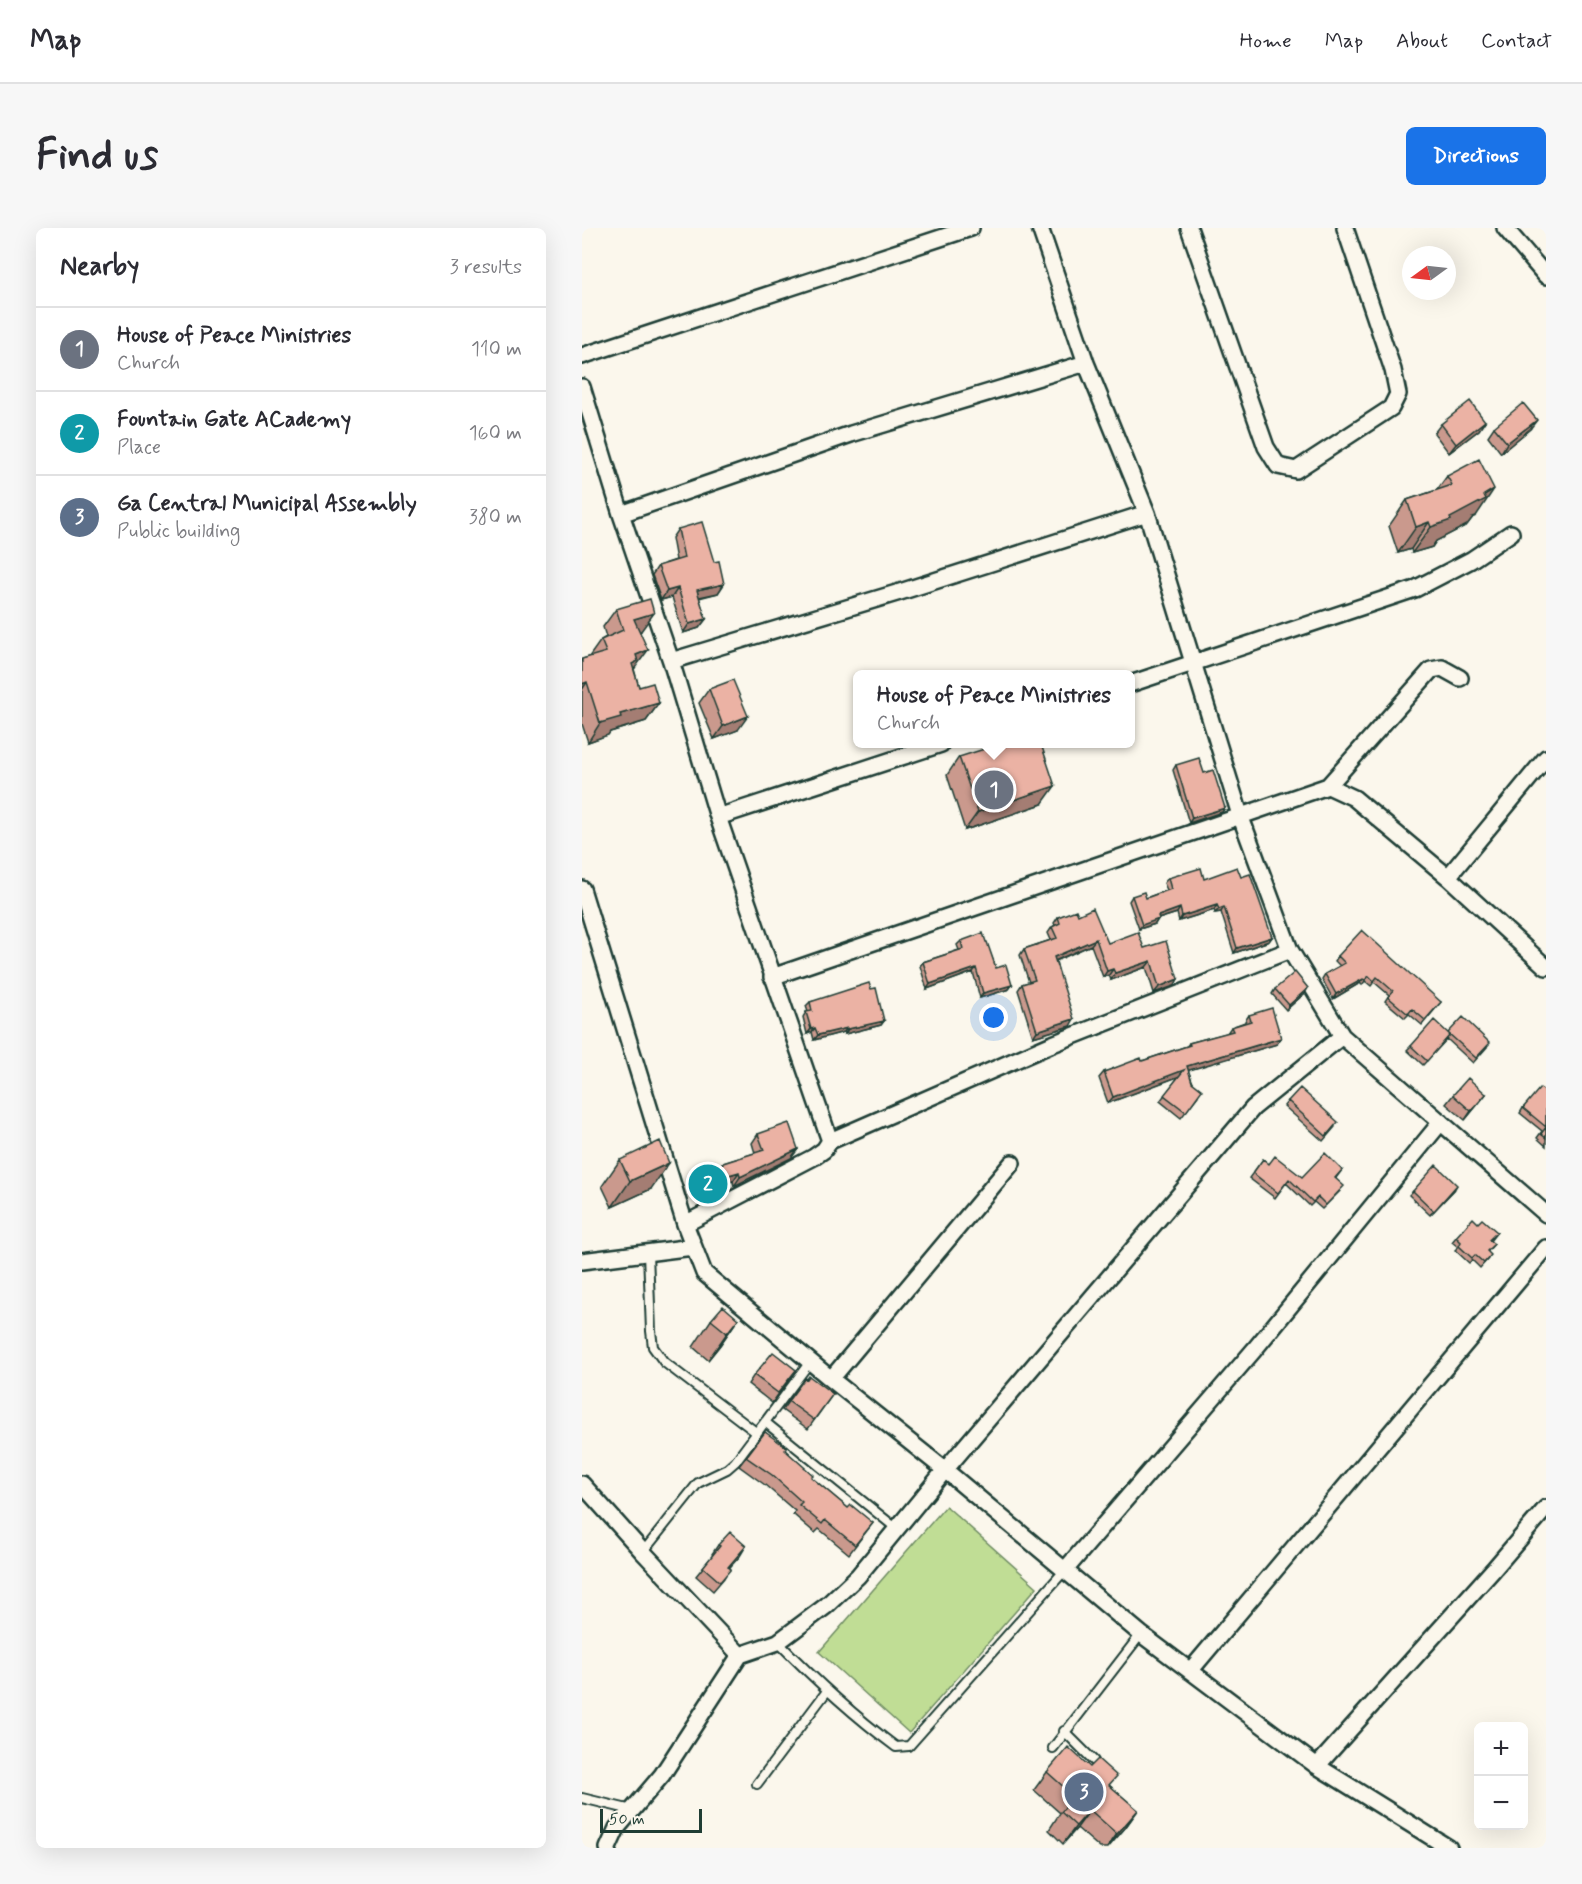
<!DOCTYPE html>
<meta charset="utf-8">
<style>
:root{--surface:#fff;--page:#f7f7f7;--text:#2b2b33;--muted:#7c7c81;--line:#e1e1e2;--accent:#1a73e8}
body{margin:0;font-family:Mynerve,sans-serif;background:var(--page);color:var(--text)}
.controls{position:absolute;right:18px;bottom:18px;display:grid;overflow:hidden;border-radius:9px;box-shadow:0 6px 24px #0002}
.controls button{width:54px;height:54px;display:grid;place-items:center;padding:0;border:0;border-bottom:2px solid var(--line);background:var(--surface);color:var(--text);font:30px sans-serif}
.compass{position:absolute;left:820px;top:18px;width:54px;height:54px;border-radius:50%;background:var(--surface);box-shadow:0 6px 24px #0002;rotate:255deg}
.scale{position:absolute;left:18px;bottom:15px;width:102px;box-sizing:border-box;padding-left:6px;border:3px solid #1f3d34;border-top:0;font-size:16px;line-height:21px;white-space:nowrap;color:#1f3d34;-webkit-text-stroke:4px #fbf7ec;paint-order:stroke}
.you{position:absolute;left:412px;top:790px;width:21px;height:21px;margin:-15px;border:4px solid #fff;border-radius:50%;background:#1a73e8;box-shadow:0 0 0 9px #1a73e833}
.badge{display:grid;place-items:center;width:39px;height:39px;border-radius:50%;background:var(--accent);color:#fff;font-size:20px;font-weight:700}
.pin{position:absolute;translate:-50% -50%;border:3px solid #fff;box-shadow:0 2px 6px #0006}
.popup{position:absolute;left:271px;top:442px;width:282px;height:78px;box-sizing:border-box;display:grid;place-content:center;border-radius:9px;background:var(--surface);filter:drop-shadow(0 2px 4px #0005);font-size:20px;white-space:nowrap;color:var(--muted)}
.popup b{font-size:22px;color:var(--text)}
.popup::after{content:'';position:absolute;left:50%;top:100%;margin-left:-12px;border:12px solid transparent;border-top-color:var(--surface)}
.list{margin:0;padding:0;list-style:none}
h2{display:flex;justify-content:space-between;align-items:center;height:78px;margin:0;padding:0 24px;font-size:26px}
h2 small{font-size:20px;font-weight:400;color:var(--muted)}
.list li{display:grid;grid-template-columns:39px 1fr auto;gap:18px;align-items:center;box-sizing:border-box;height:84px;padding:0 24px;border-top:2px solid var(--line)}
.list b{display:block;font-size:22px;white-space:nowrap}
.list p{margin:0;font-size:20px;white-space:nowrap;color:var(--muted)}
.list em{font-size:20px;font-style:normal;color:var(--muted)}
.map{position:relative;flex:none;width:964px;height:1620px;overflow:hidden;border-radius:9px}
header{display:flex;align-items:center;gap:36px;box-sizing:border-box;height:84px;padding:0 30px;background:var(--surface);border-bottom:2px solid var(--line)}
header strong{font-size:28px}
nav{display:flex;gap:33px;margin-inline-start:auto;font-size:21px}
.intro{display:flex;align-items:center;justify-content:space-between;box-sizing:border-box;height:144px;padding:0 36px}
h1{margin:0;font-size:42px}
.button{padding:15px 27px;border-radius:9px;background:var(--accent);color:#fff;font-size:21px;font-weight:700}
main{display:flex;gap:36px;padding:0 36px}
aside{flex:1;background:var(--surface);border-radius:9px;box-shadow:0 6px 24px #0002}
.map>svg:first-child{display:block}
</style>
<header>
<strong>Map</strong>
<nav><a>Home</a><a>Map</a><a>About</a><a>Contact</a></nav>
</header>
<div class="intro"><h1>Find us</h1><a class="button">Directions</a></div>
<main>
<aside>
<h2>Nearby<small>3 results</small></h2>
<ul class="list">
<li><span class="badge" style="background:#6b7280">1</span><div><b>House of Peace Ministries</b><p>Church</p></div><em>110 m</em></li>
<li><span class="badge" style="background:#0f9aa8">2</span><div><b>Fountain Gate ACademy</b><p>Place</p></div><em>160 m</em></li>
<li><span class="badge" style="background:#5c6f8a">3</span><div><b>Ga Central Municipal Assembly</b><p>Public building</p></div><em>380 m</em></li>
</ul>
</aside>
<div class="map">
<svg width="964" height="1620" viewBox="0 0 964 1620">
<rect width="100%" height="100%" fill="#fbf7ec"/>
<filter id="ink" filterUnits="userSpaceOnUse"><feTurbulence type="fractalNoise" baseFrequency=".0167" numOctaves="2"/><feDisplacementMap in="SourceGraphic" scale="12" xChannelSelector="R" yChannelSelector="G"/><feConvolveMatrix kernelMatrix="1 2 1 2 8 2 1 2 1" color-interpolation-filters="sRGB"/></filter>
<g filter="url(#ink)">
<path fill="#c0dd95" stroke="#708d64" stroke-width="1.5" d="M364 1278 455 1359 327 1505 237 1424Z"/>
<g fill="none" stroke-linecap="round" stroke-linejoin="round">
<defs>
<path id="lane" d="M66 1025 69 1103 71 1119 82 1134 175 1205
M183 1194 315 1301
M61 1324 116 1255 145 1241 153 1234 228 1134
M196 1414C233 1452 271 1487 314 1519L327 1518 483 1342
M482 1503 512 1533
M471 1520 559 1406
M175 1556 245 1463
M0 1570 50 1582"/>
<path id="street" d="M458 0 504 135 565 285 658 587 708 722 760 808 964 986
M607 0 684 219 696 238 714 242 809 180 816 166 811 142 763 0
M923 0 964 48
M0 128 389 0
M0 159 39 286 89 433 136 589 248 913
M39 286 269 206 504 135
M89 433 318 364 565 285
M548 456 833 361 889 332 929 305
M746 558 772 570 866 649 964 739
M136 589 359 516
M866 649 964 530
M0 661 103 996 122 1045 249 1151 363 1242 559 1406 735 1538 867 1620
M190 749 746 558 849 442 860 440 878 450
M103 996 232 929 242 922 248 913 468 817 708 722
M0 1033 111 1019
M249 1151 430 935
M0 1256 61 1324 158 1427
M483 1342 672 1122 859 894
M608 1443 964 1020
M735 1538 911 1342 964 1280
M26 1620 35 1600 80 1547 158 1427 196 1414 244 1378 276 1348 363 1242 671 880 760 808"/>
</defs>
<use href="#lane" stroke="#1f3d34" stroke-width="12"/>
<use href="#street" stroke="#1f3d34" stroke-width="20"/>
<use href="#lane" stroke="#fbf7ec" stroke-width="8"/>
<use href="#street" stroke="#fbf7ec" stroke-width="15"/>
</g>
<path fill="#ca998d" stroke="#1f3d34" stroke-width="1.5" d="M903 193 897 202 867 225 852 205 859 196Z
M912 199 948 201 919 225 906 208Z
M865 248 894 288 891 289 885 297 854 313 850 319 830 325 829 321 816 325 807 298 825 272 855 262Z
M96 301 132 334 142 356 136 365 117 370 124 391 117 400 101 405 90 369 79 372 70 347 76 338 94 332 90 310Z
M34 381 59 403 58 404 53 440 52 441 57 459 77 475 64 493 28 504 26 507 6 514 0 496V431L7 429 19 412 24 409 21 399Z
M127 461 156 502 132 511 117 475Z
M377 529 460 576 383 602 365 547Z
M594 537 622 545 640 584 607 595 591 542Z
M659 649 690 709 687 713 652 725 639 684 633 685 632 682 597 693 595 685 576 691 573 696 557 701 547 673 550 668 564 670 585 662 582 655 586 650 622 651Z
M496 687 526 715 562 720 596 751 592 758 572 765 564 739 529 752 527 747 521 749 509 717 474 733 488 798 451 809 436 762 440 756 447 754 438 727 442 721 469 712 466 705 470 699 473 697 472 695 476 689Z
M379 713 404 714 414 740 430 757 427 761 398 770 391 744 345 761 338 738 341 734 377 722 375 717Z
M756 728 859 774 840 797 827 786 823 790 803 773 807 767 792 754 789 758 783 753 780 757 778 755 751 771 740 751 743 746 758 738 753 733Z
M289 761 302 793 299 797 263 806 262 804 232 812 230 804 225 806 221 789 224 784H226L224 778 228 774Z
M693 761 723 765 704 782 690 766Z
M667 787 695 816 606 842 616 868 599 890 578 873 597 848 526 875 517 850 522 844 560 833 605 818 607 815 645 805 649 799 663 794V793Z
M866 805 905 819 891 835 865 811 841 837 825 822 829 818Z
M964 864V918L955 910 960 903 938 885 941 880Z
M904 866 883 892 864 876 871 867Z
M706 873 753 899 741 913 702 878Z
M176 906 216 921 209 930 152 958 151 953 139 956 134 969 123 974 122 971 116 973 110 952 116 943 173 925 170 915Z
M681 931 687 936 720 949 760 942 754 950 758 963 740 981 732 974 728 978 704 955 693 970 667 950Z
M38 932 69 961 30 979 20 958Z
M872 962 848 987 827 967 831 963Z
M896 995 915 1004 908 1013 912 1016 906 1023V1031L898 1040 890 1032 887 1035 873 1022 876 1019 870 1014 874 1009Z
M156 1091 138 1117 126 1132 111 1119 129 1092Z
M214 1142 190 1175 166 1156 172 1147Z
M223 1150 251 1166 226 1201 200 1182Z
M183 1204 203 1222 229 1249 266 1280 291 1295 267 1326 237 1301 233 1305 211 1286 213 1283 183 1257 157 1238Z
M136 1317 164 1318 147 1340 142 1350 131 1363 114 1348 131 1327 130 1326Z
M465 1544 528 1558 556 1582 543 1600 526 1620H518L495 1600 481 1616 467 1602 478 1585 452 1562Z"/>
<path fill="#a47d73" stroke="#1f3d34" stroke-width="1.5" d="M955 192 948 201 919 225 925 215Z
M903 193 897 202 867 225 874 216Z
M912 261 894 288 891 289 885 297 854 313 850 319 830 325 849 299Z
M847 294 829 321 816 325 834 299Z
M142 356 136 365 108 371 115 362Z
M96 360 90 369 79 372 85 363Z
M72 385 59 403 39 409 52 391Z
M124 391 117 400 101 405 107 396Z
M66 422 53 440 50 442 43 451 54 427Z
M5 454 0 462V456Z
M77 475 64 493 28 504 26 507 6 514 18 495 38 486Z
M166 488 156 502 132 511 141 498Z
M473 558 460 576 383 602 396 584Z
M643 580 640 584 607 595 610 590Z
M635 677 632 682 597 693 600 688Z
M642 679 639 684 633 685 637 681Z
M598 680 595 685 576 691 573 696 557 701 560 697 576 688Z
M690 709 687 713 652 725 655 720Z
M514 711 509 717 468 735 472 729Z
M569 733 564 739 529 752 533 745Z
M394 740 391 744 345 761 348 756Z
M531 741 527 747 521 749 525 743Z
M596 751 592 758 572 765 577 759Z
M781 751 778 755 751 771 754 766Z
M430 757 427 761 398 770 401 765Z
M726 760 723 765 704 782 707 777Z
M492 791 488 798 451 809 455 803Z
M302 793 299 797 263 806 266 801Z
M233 800 230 804 225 806 229 801Z
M265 800 262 804 232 812 236 807Z
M699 810 695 816 601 844 598 848 526 875 531 869 605 838Z
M904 866 897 875 883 892 889 883Z
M216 921 209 930 152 958 158 949Z
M87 935 69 961 30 979 48 953Z
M157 944 151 953 131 959 137 950Z
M875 957 872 962 848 987 852 983Z
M140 960 134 969 123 974 130 965Z
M129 962 122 971 116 973 123 964Z
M156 1091 138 1117 126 1132 145 1105Z
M164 1318 158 1328 140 1348 146 1339Z
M508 1582 495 1600 481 1616 494 1598Z
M556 1582 543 1600 525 1620 535 1606Z"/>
<path fill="#ebb2a4" stroke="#1f3d34" stroke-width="1.5" d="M888 173 903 193 874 216 859 196Z
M941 175 955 192 925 215 912 199Z
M897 231 912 261 902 267 904 271 868 290 869 292 849 299 847 294 834 299 825 272 870 257 865 248Z
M120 294 132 334 137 333 142 356 115 362 124 391 107 396 96 360 85 363 76 338 102 330 96 301Z
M68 371 72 385 52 391 66 422 54 427 56 433 50 436 57 459 71 455 77 475 38 486 39 489 18 495 5 454 0 456V431L24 424 19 412 41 402 34 381Z
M151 452 166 488 141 498 127 461Z
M418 516H459L473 558 396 584 377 529Z
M617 530 622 545 631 542 643 580 610 590 594 537Z
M655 639 659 649 668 646 690 709 655 720 642 679 637 681 635 677 600 688 598 680 576 688 577 691 560 697 550 668 562 664 564 670 589 661 586 650 619 640 622 651Z
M511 680 526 715 556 704 562 720 584 713 596 751 577 759 569 733 533 745 531 741 525 743 514 711 472 729 492 791 455 803 440 756 453 752 442 721 475 710 470 699 478 695 476 689 494 682 496 687Z
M780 702 859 774 843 792 830 781 826 786 806 769 811 763 795 749 792 753 787 748 783 752 781 751 754 766 743 746 763 735 756 728Z
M401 705 404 714H405L414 740 424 737 430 757 401 765 394 740 348 756 341 734 381 721 379 713Z
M713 744 726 760 707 777 693 761Z
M287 755 289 761 294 760 302 793 266 801 265 800 236 807 233 800 229 801 224 784 230 783 228 774Z
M690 780 699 810 605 838 610 854 620 862 604 884 582 867 602 842 531 869 522 844 559 830 560 833 608 817 607 815 651 803 649 799 669 793 667 787Z
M881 789 908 815 894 830 866 805Z
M852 792 868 807 845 833 829 818Z
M886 850 904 866 889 883 871 867Z
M718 860 756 894 744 908 706 873Z
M958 860 964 864V899L941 880Z
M207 895 216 921 158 949 157 944 137 950 140 960 130 965 129 962 123 964 116 943 182 922 176 906Z
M964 899V910L959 906Z
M78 913 87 935 48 953 38 932Z
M743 925 760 942 753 950 762 958 744 977 736 969 731 974 707 951 696 965 671 945 681 931 687 936 693 928 720 949Z
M854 937 875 957 852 983 831 963Z
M891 990 896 995 900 991 915 1004 907 1012 912 1016 905 1023 909 1027 902 1035 893 1027 890 1030 877 1018 879 1014 874 1009Z
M141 1078 156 1091 145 1105 129 1092Z
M191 1124 214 1142 196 1165 172 1147Z
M227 1148 251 1166 232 1192 206 1173 223 1150 225 1151Z
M183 1204 204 1219 203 1222 231 1247 229 1249 266 1280 269 1277 291 1295 273 1317 243 1292 240 1296 217 1277 220 1274 190 1247 164 1229Z
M148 1304 164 1318 146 1339 149 1341 138 1354 121 1339 138 1318 136 1317Z
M486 1519 508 1539 516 1531 535 1548 527 1557 556 1582 535 1606 508 1582 494 1598 479 1584 493 1569 465 1544Z"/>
</g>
</svg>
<div class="controls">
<button>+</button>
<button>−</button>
</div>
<svg class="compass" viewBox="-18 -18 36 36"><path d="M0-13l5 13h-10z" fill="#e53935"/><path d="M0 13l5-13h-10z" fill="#7c7c81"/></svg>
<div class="scale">50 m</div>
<div class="you"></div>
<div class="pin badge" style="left:412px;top:562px;background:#6b7280">1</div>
<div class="popup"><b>House of Peace Ministries</b>Church</div>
<div class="pin badge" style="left:126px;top:956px;background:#0f9aa8">2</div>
<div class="pin badge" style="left:502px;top:1564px;background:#5c6f8a">3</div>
</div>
</main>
